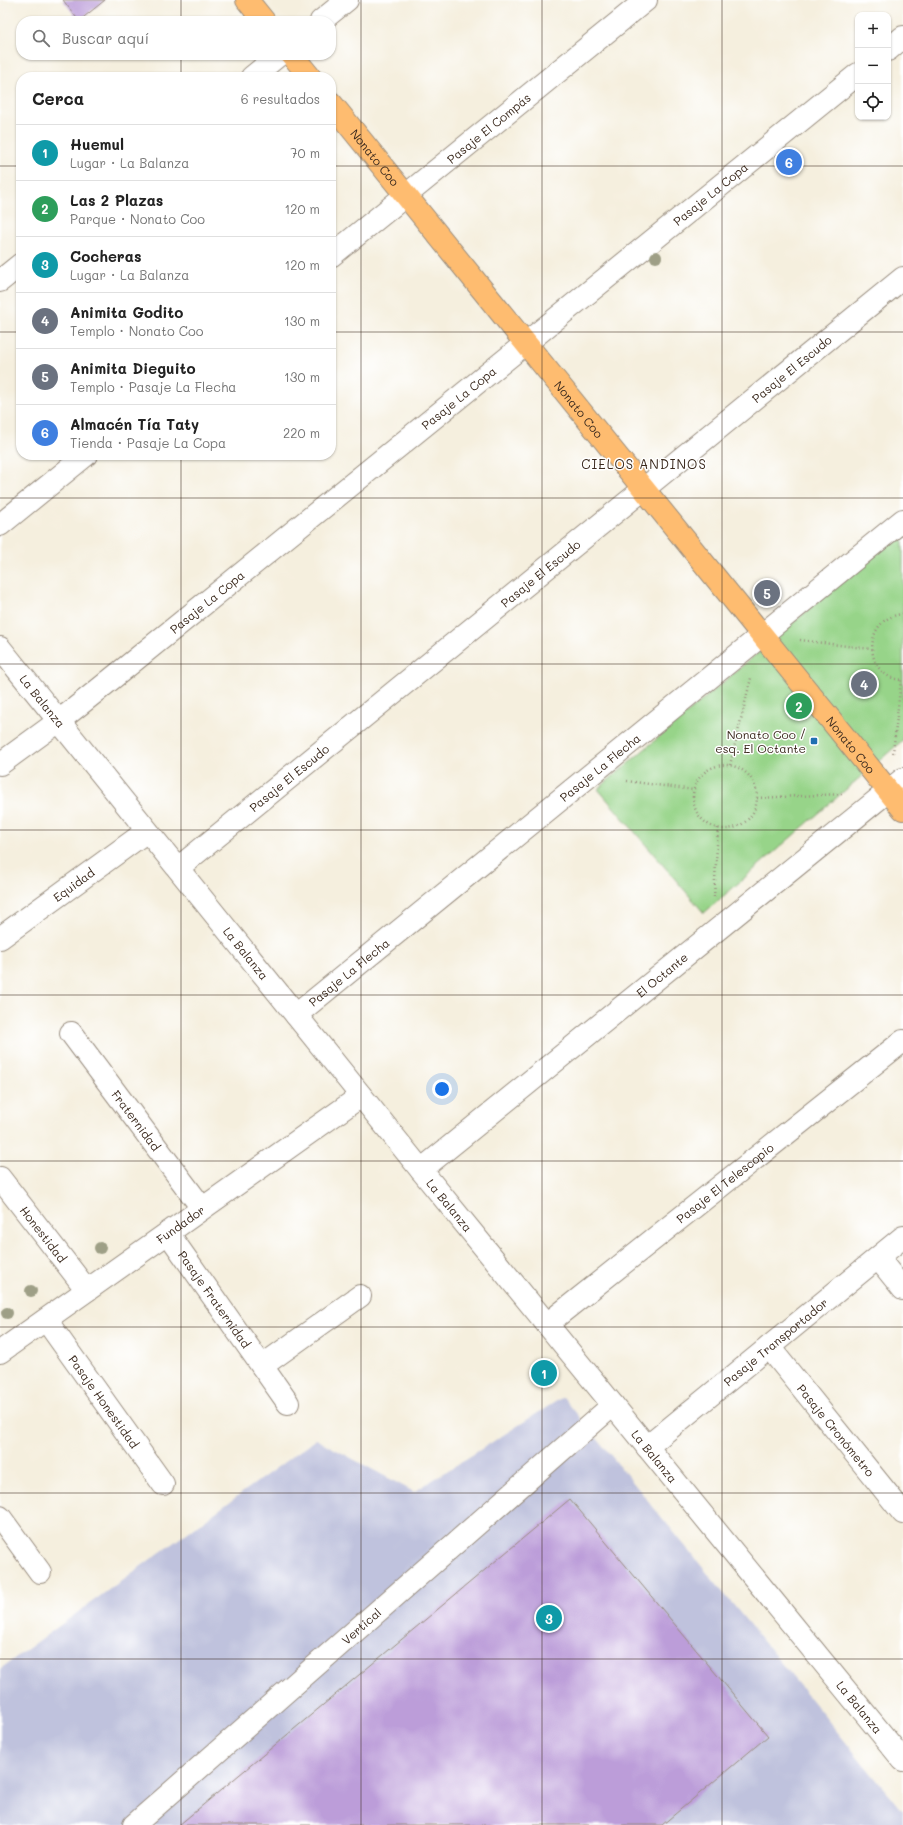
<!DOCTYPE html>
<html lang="es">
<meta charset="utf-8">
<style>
:root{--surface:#fff;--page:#f2f2f2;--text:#222;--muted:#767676;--line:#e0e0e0;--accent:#db2777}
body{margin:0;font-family:Mali,sans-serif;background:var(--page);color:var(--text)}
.controls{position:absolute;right:12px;top:12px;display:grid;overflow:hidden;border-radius:8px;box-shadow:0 1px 3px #0004}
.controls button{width:36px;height:36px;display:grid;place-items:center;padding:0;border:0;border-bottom:1px solid var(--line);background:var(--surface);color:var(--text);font:20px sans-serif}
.you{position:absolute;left:442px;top:1089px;width:14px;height:14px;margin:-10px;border:3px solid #fff;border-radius:50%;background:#1a73e8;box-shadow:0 0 0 6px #1a73e833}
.badge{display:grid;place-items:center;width:26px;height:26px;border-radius:50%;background:var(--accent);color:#fff;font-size:13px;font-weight:700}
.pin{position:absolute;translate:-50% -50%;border:2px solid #fff;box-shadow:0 1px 4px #0006}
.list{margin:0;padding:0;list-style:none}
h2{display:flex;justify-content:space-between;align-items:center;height:52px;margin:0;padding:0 16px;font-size:17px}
h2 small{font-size:13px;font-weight:400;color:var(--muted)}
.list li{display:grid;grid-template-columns:26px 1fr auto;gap:12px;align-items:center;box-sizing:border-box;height:56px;padding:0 16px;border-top:1px solid var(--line)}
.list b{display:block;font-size:15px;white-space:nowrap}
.list p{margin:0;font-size:13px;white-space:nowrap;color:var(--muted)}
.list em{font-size:13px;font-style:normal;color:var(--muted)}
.icon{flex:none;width:22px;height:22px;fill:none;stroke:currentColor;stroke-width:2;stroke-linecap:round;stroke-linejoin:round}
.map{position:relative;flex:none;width:903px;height:1825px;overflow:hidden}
.search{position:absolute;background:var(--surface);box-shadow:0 1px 3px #0004;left:16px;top:16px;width:320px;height:44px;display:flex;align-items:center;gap:10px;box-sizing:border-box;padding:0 14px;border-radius:16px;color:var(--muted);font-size:15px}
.panel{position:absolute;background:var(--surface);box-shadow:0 1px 3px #0004;left:16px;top:72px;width:320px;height:388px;border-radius:16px}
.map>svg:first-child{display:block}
</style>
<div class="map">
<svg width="903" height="1825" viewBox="0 0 903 1825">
<rect width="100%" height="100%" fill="#fff"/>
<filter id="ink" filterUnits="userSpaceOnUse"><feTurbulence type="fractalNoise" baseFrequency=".025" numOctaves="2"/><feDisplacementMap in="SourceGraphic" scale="8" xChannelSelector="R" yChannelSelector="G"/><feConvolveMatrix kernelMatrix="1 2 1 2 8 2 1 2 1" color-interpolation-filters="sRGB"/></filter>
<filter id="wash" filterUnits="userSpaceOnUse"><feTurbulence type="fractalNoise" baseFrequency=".012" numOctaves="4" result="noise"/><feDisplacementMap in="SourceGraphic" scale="16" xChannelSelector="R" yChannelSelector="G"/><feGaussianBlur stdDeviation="0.9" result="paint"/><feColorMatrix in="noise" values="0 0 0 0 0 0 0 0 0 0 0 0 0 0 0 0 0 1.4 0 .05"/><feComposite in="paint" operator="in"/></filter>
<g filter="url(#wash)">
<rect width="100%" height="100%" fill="#f5efde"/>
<path fill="#bfc2dd" d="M563 1397 903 1812V1825H0V1669L316 1439 414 1492Z"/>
<path fill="#97d489" stroke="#697f54" d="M903 529V740L704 913 598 789Z"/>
<g id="blocks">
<path fill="#bc9dd9" d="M63 0H105L79 21Z
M570 1499 768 1736 662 1825H179Z"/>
</g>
</g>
<g filter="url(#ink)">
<use href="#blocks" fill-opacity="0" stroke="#988c7e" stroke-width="1"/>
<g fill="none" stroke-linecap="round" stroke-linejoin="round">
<defs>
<g id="minor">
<path d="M321 21 347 0"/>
<path d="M888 50 903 37"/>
<path d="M252 77 279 55"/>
<path id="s1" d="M331 256 646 0"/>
<path d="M0 281 21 264"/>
<path d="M0 525 86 455"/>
<path id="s2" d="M0 648 421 1170 903 1760"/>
<path id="s3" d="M0 764 59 721 98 690 858 74"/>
<path id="s4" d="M178 868 903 278"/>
<path id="s5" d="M0 938 147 831"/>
<path id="s6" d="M296 1015 903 520"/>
<path id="s7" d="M71 1033 202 1208"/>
<path id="s8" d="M421 1170 903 779"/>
<path id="s9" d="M0 1178 87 1290"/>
<path id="s10" d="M168 1233 288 1403"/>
<path d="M878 1258 903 1289"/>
<path id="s11" d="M46 1320 163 1484"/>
<path id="s12" d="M547 1324 903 1041"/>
<path id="s13" d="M769 1347 903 1513"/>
<path id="s14" d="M0 1352 361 1096"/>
<path d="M262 1366 360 1296"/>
<path id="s15" d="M647 1447 903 1237"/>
<path d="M0 1517 40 1572"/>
<path id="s16" d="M134 1825 613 1405"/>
</g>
<g id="major">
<path d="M247 0 264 21"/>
<path d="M292 55 310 77"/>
<path id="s17" d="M331 103 903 809"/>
</g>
</defs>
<use href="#minor" stroke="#988c7e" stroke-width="24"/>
<use href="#major" stroke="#988c7e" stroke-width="24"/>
<path stroke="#988c7e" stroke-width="2.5" stroke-dasharray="1 3" stroke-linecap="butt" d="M903 614C862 617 862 678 903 680
M800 640 871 649
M893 753 901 680
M730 765 751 678
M693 797a32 32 0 1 1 64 0a32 32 0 1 1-64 0Z
M627 781 694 790
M757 798 842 794
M714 897 718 828"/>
<use href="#minor" stroke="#fff" stroke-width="22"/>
<use href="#major" stroke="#febc70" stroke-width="22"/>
</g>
<g fill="#9e9f86">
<circle cx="656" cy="257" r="6"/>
<circle cx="100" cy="1248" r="6"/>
<circle cx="31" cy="1291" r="6"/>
<circle cx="7" cy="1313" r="6"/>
</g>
</g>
<path fill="none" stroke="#3b2a1e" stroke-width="1" stroke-opacity="0.55" d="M181 0V21M361 0V1825M542 0V1825M722 0V1825M181 55V77M0 166H21M331 166H903M0 332H21M331 332H903M181 455V1825M0 498H903M0 664H903M0 830H903M0 995H903M0 1161H903M0 1327H903M0 1493H903M0 1659H903"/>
<rect fill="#1f6fb2" stroke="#fff" stroke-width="1.5" x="810" y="737" width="8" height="8" rx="2"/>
<g text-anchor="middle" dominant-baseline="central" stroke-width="3" stroke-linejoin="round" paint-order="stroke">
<g font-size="12" fill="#3b2a1e" stroke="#fff">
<text stroke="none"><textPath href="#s1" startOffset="203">Pasaje El Compás</textPath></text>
<text stroke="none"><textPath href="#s17" startOffset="70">Nonato Coo</textPath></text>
<text stroke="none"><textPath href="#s3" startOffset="911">Pasaje La Copa</textPath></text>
<text stroke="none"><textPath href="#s4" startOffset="791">Pasaje El Escudo</textPath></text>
<text stroke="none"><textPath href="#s3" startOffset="587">Pasaje La Copa</textPath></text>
<text stroke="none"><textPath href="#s17" startOffset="394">Nonato Coo</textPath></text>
<text stroke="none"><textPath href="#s4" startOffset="467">Pasaje El Escudo</textPath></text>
<text stroke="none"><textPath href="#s3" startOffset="263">Pasaje La Copa</textPath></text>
<text stroke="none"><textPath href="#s2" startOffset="68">La Balanza</textPath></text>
<text stroke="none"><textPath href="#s17" startOffset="826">Nonato Coo</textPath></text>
<text stroke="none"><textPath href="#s6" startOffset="392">Pasaje La Flecha</textPath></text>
<text stroke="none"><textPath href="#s4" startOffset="143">Pasaje El Escudo</textPath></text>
<text stroke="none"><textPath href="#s5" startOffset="91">Equidad</textPath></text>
<text stroke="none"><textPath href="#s2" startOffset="392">La Balanza</textPath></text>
<text stroke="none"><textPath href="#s6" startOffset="68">Pasaje La Flecha</textPath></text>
<text stroke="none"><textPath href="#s8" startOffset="310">El Octante</textPath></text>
<text stroke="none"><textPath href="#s7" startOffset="109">Fraternidad</textPath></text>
<text stroke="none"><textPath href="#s12" startOffset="227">Pasaje El Telescopio</textPath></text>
<text stroke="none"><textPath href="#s2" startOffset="716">La Balanza</textPath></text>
<text stroke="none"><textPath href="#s14" startOffset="221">Fundador</textPath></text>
<text stroke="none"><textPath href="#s9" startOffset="71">Honestidad</textPath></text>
<text stroke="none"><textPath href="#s10" startOffset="81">Pasaje Fraternidad</textPath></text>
<text stroke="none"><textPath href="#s15" startOffset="166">Pasaje Transportador</textPath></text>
<text stroke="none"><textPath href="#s11" startOffset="100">Pasaje Honestidad</textPath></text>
<text stroke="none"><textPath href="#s13" startOffset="107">Pasaje Cronómetro</textPath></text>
<text stroke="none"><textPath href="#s2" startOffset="1040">La Balanza</textPath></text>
<text stroke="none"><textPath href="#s16" startOffset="302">Vertical</textPath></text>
<text stroke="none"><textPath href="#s2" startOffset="1364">La Balanza</textPath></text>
</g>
<g font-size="12" fill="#3b2a1e" stroke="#fff" text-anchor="end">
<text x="806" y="734">Nonato Coo /<tspan x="806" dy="14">esq. El Octante</tspan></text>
</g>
<g font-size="13" letter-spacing="1" fill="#3b2a1e" stroke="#fff">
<text x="644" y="463">CIELOS ANDINOS</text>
</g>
</g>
</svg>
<div class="controls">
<button>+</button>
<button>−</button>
<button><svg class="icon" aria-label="locate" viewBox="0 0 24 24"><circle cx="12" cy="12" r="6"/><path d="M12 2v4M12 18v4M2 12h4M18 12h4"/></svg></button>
</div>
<div class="you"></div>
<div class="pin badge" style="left:544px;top:1373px;background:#0f9aa8">1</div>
<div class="pin badge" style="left:799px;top:706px;background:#2e9e5b">2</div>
<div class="pin badge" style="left:549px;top:1618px;background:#0f9aa8">3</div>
<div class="pin badge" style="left:864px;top:684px;background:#6b7280">4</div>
<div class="pin badge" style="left:767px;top:593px;background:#6b7280">5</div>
<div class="pin badge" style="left:789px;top:162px;background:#3f7fe0">6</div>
<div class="search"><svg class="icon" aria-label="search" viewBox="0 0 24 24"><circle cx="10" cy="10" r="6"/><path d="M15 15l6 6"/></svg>Buscar aquí</div>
<section class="panel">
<h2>Cerca<small>6 resultados</small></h2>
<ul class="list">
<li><span class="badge" style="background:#0f9aa8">1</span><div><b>Huemul</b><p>Lugar · La Balanza</p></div><em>70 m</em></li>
<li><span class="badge" style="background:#2e9e5b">2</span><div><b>Las 2 Plazas</b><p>Parque · Nonato Coo</p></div><em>120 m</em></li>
<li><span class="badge" style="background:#0f9aa8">3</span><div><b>Cocheras</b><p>Lugar · La Balanza</p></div><em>120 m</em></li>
<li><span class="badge" style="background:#6b7280">4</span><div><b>Animita Godito</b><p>Templo · Nonato Coo</p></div><em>130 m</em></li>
<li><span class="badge" style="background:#6b7280">5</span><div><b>Animita Dieguito</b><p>Templo · Pasaje La Flecha</p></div><em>130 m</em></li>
<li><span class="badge" style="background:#3f7fe0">6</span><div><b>Almacén Tía Taty</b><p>Tienda · Pasaje La Copa</p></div><em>220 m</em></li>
</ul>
</section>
</div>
